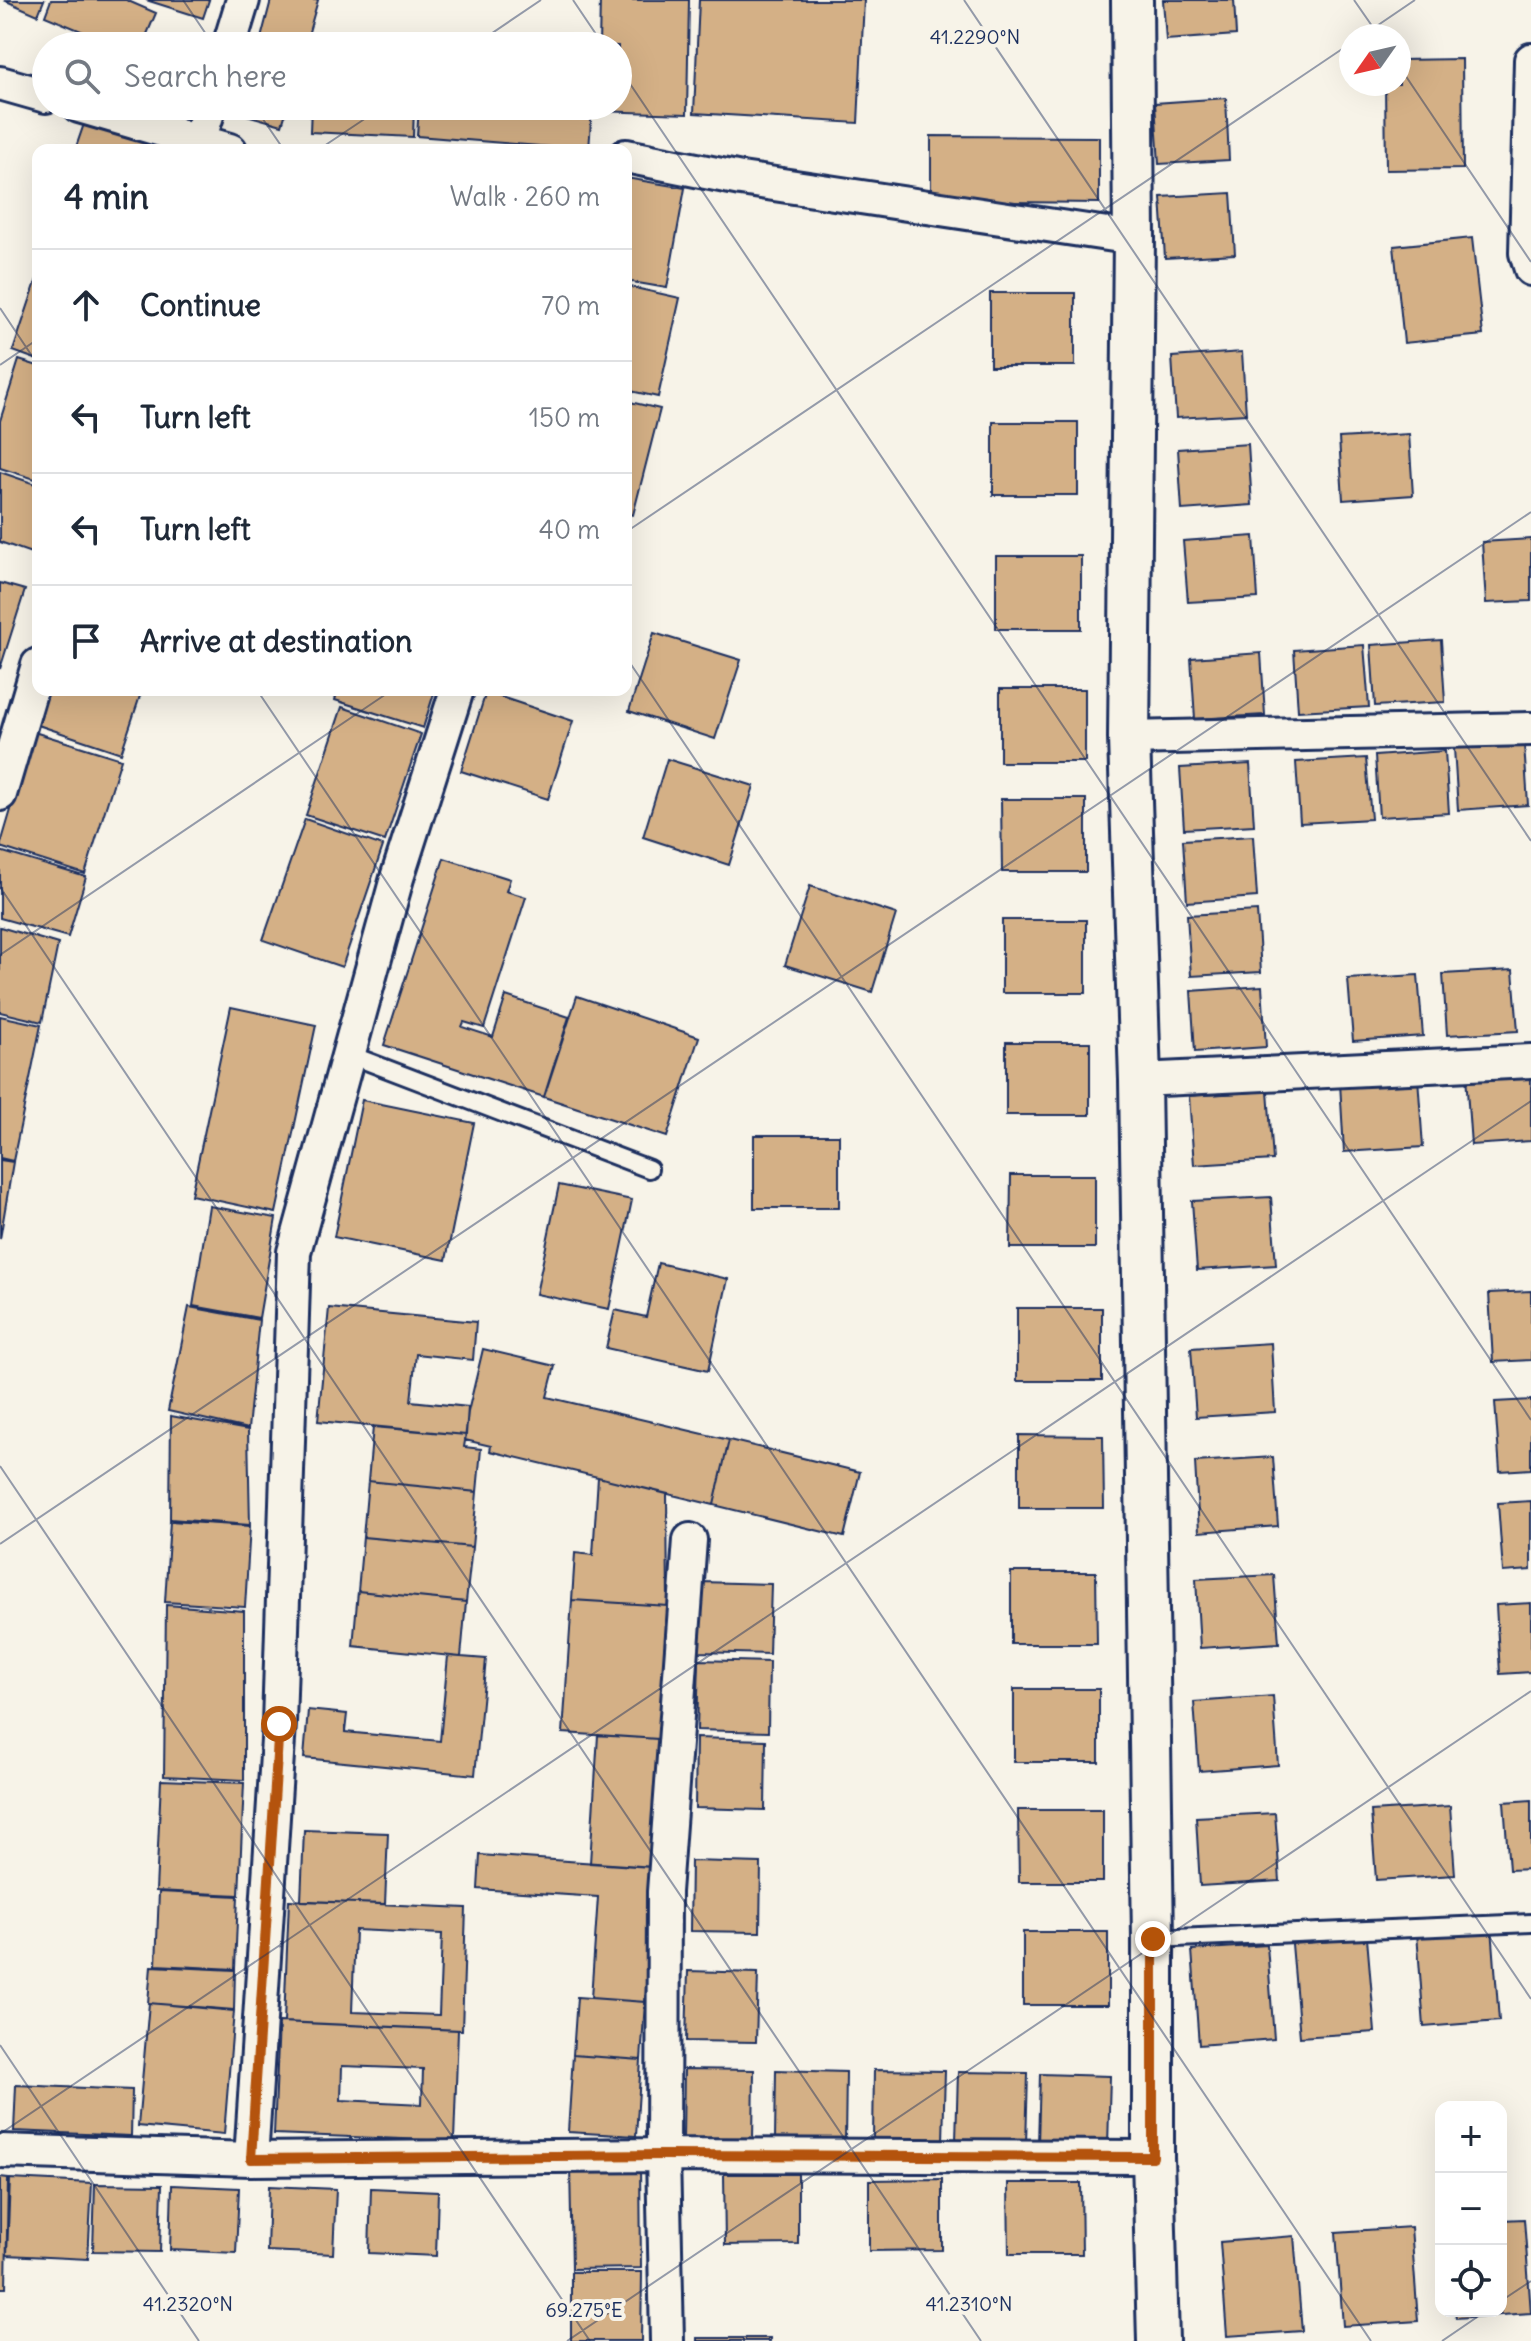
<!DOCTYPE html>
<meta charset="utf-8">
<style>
:root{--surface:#fff;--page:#f6f6f7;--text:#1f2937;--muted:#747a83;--line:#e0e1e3}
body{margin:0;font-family:Delius,sans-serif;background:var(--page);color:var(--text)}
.controls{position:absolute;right:24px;bottom:24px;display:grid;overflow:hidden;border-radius:16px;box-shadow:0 8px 32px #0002}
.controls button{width:72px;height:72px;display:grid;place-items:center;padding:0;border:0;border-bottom:2px solid var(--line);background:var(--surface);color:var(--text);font:40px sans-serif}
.compass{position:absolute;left:1339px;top:24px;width:72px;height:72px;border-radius:50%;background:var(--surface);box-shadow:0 8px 32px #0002;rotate:236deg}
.stop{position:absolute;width:24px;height:24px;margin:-18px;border:6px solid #b45309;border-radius:50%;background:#fff}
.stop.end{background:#b45309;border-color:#fff;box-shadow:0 2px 8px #0008}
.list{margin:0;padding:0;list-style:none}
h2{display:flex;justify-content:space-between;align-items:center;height:104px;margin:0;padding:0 32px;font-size:34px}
h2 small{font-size:26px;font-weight:400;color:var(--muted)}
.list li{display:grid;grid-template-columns:52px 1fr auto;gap:24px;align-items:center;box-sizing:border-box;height:112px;padding:0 32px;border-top:2px solid var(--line)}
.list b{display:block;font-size:30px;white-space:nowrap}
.list em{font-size:26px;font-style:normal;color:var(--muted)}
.icon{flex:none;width:44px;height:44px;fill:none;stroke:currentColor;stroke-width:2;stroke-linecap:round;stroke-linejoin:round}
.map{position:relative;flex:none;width:1531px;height:2341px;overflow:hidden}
.search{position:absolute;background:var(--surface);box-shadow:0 8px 32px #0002;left:32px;top:32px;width:600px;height:88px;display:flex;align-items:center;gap:20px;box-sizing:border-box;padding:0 28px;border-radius:44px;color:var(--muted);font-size:30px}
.panel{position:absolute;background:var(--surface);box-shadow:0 8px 32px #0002;left:32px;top:144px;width:600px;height:552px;border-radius:16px}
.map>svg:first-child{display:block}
</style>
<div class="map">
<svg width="1531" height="2341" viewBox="0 0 1531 2341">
<rect width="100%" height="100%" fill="#f7f3e8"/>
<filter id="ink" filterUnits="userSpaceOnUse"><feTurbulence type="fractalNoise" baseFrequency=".0125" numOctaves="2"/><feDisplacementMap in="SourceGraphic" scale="16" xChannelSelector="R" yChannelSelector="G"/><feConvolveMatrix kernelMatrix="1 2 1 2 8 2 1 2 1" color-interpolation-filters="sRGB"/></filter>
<g filter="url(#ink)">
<path fill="#d4b086" stroke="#1b2f5e" stroke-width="2" fill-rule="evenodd" d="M4 0H44L38 15Z
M51 0H126L156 13 142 46H117L45 16Z
M146 0H209L203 18Z
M271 0H318L305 46H259Z
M600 0H689L687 114 598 111V106H618V46H599Z
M699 0H864L858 123 694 113Z
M1163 0H1234L1236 35 1166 40Z
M1462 59 1463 169 1386 170 1385 84H1399V60Z
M1226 98 1229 160 1159 164 1155 103Z
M242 106H288L282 125 240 113Z
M311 106H414L413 137 310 132Z
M419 106H592L589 150 417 136Z
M85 121 169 150H75Z
M931 136 1099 137V203L931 201Z
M626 178 685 188 667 288 626 281Z
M1231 193 1235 254 1165 258 1161 197Z
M1472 238 1483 335 1404 343 1394 246Z
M38 276V360L13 351Z
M626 286 680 298 658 397 626 390Z
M990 293H1075V366H990Z
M1242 352 1246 414 1176 418 1172 357Z
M19 360 38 366V480L0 468V421Z
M626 401 660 409 633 515 626 514Z
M993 422H1078V495H993Z
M1409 434 1413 495 1343 500 1339 438Z
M1248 444 1252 505 1182 510 1178 449Z
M0 472 38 485V541L34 554 0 542Z
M1254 536 1258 598 1188 602 1183 541Z
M1531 539V601L1486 603 1482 542Z
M996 556H1081V629H996Z
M0 583 25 590 0 669Z
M654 633 741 660 715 739 629 711Z
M1441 640 1445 702 1375 706 1371 645Z
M1364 645 1369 707 1298 711 1294 650Z
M1261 653 1265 715 1195 719 1191 658Z
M1000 689H1085V762H1000Z
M49 690H142L121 753 38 725Z
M338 690H435L423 728 335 700Z
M486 692 573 721 548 799 461 771Z
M342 707 421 734 385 841 306 815Z
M34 732 121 759 85 874 0 847Z
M1524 744 1528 805 1458 810 1454 748Z
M1445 751 1449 813 1379 817 1375 756Z
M1366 758 1371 819 1300 823 1296 762Z
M667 759 754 786 729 865 643 837Z
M1250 764 1254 825 1184 829 1180 768Z
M1001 799H1086V872H1002Z
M305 819 383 846 342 967 263 940Z
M1253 836 1257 897 1187 902 1183 840Z
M0 851 86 877 68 937 0 918Z
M444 858 510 879 506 891 526 897 484 1028 464 1022 462 1027 493 1037 506 996 569 1017 544 1097 384 1045Z
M810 886 896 914 872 992 785 965Z
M1257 911 1261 972 1191 976 1187 915Z
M1002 920H1086V993H1002Z
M0 927 58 944 42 1022 0 1012Z
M1513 970 1518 1031 1447 1035 1443 974Z
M1418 975 1423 1036 1353 1041 1348 979Z
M1262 986 1266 1047 1195 1052 1191 991Z
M577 996 699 1037 667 1137 544 1097Z
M231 1007 316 1025 276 1213 191 1195Z
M0 1016 41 1025 13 1161 0 1158Z
M1006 1042H1090V1115H1006Z
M1531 1072V1141L1471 1145 1466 1076Z
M1418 1078 1423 1147 1344 1152 1340 1083Z
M1268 1091 1273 1160 1194 1165 1189 1096Z
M362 1100 474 1123 446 1260 334 1237Z
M754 1135H839V1208H754Z
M0 1160 13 1162 0 1239Z
M1011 1175H1095V1248H1010Z
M559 1185 632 1200 609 1309 536 1294Z
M1271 1197 1276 1265 1197 1270 1192 1201Z
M209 1206 276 1218 259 1318 193 1306Z
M658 1263 728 1279 708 1371 606 1348 615 1310 646 1317Z
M1531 1291V1360L1493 1362 1489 1293Z
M189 1307 259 1320 248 1429 168 1411Z
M329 1308 476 1322 473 1360 416 1354 411 1401 468 1407 466 1435 318 1421Z
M1017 1308H1102V1381H1017Z
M1271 1343 1275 1412 1196 1417 1191 1348Z
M483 1349 555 1366 547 1397 729 1440 714 1505 490 1451 491 1446 465 1440 468 1412Z
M1531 1400V1469L1500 1471 1495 1402Z
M171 1416 248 1430 250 1525 170 1519Z
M373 1427 466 1435 464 1447 481 1449 477 1492 368 1481Z
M1019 1435 1103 1436 1104 1508H1019Z
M729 1440 860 1472 844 1537 714 1505Z
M1273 1457 1278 1526 1199 1532 1195 1462Z
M598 1477 667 1494 668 1606 572 1600 575 1553 593 1555Z
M368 1481 477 1492 472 1547 363 1537Z
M1531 1501V1570L1503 1572 1498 1503Z
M170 1521 250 1526 245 1607 165 1602Z
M363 1537 472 1547 466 1602 358 1591Z
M1011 1572H1096L1097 1644H1011Z
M1274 1575 1279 1643 1200 1648 1196 1579Z
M701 1582 771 1584 769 1654 699 1652Z
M358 1591 466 1602 461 1657 353 1646Z
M572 1600 668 1606 658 1739 563 1733Z
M1531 1603V1672L1500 1674 1496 1605Z
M166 1605 244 1611V1780L164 1776Z
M448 1656 486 1659 475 1775 304 1758 308 1710 347 1714 345 1732 440 1741Z
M699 1660 769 1662 768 1732 697 1730Z
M1014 1689H1099V1762H1014Z
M1273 1696 1278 1765 1199 1771 1194 1702Z
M598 1735 658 1739 650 1867 590 1863Z
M696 1738 766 1740 765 1810 695 1808Z
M161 1780 244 1783 239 1895 156 1891Z
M1531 1800V1869L1509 1870 1504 1802Z
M1450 1806 1455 1875 1376 1880 1371 1811Z
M1018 1810H1103V1882H1019Z
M1275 1813 1280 1881 1200 1886 1196 1817Z
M304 1830 388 1833 385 1904 301 1901Z
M480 1855 654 1867 645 2002 591 1998 598 1897 478 1889Z
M691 1861 761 1863 760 1932 690 1931Z
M159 1892 238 1896 235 1969 156 1965Z
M289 1900 466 1908 462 2030 284 2022ZM355 1930 442 1934 439 2015 352 2012Z
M1492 1927 1499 2021 1424 2027 1417 1933Z
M1023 1932H1108V2005H1023Z
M1367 1938 1375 2032 1300 2037 1292 1944Z
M1267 1945 1274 2039 1199 2045 1192 1950Z
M151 1966 235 1970 234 2010 148 2003Z
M688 1971 758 1973 756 2042 686 2041Z
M577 1997 645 2002 641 2060 573 2055Z
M149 2003 234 2011 224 2134 138 2126Z
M279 2022 458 2030 454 2141 274 2134ZM342 2066 423 2069 422 2104 341 2100Z
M573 2055 641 2060 636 2136 568 2132Z
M684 2069 754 2070 753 2140 683 2139Z
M776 2070 846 2072 845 2142 775 2140Z
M874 2070 945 2071 943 2141 873 2139Z
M958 2072 1028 2073 1026 2144 956 2141Z
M1040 2074 1110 2076 1108 2146 1038 2144Z
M16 2085 132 2090 131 2136 14 2131Z
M570 2165H640L641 2268 572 2269Z
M724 2174H798V2244L725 2245Z
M0 2177 8 2178 6 2288H0Z
M10 2179 92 2183 88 2259 7 2255Z
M942 2179V2250L869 2251V2180Z
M1008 2183H1081L1082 2254H1009Z
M95 2184 162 2185 160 2252 93 2251Z
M172 2185 239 2188 236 2253 170 2250Z
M269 2186 336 2189 333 2254 267 2251Z
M371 2188 438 2191 436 2256 369 2253Z
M1524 2219 1531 2313 1456 2318 1455 2311H1501V2220Z
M1411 2227 1418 2321 1343 2326 1336 2232Z
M1294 2236 1302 2331 1227 2336 1220 2242Z
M571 2272H642L641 2341H571Z
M697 2338H770V2341H697Z"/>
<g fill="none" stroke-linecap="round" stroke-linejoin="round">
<defs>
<path id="service" d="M348 1054 649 1169
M1153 1939 1531 1923"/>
<path id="minor" d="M229 46 243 0
M1531 60 1526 253 1531 269
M0 83 46 96
M79 106 230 150
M196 150 210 106
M626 156 741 179 1134 238
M1129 738 1531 729
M0 794 38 665
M1140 1080 1531 1061
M0 2151 251 2159 663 2155 1153 2157
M251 2159 279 1724 294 1252 397 878 457 690
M667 2341 663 2155 664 1892 690 1540"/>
<path id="tertiary" d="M1132 0 1134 238 1129 738 1140 1080 1153 1939V2157L1158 2341"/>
</defs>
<use href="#service" stroke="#1b2f5e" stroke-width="22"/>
<use href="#minor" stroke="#1b2f5e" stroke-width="38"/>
<use href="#tertiary" stroke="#1b2f5e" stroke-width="46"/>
<use href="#service" stroke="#f7f3e8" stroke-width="16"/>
<use href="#minor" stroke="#f7f3e8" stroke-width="32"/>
<use href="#tertiary" stroke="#f7f3e8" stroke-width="40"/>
</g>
</g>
<g fill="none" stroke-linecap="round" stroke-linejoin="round" filter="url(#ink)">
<path stroke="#b45309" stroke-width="10" d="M279 1724 251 2159 663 2155 1153 2157V1939"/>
</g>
<path fill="none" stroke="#1b2f5e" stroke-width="2" stroke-opacity="0.45" d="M183 0 214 46M573 0 604 46M964 0 1531 841M1354 0 1379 36M1362 36 1415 0M473 46 541 0M618 66 1531 1420M1399 66 1531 262M254 106 284 150M318 150 384 106M0 308 38 365M0 365 38 339M626 532 1351 43M626 657 1531 1999M257 690 1371 2341M0 887 981 2341M0 955 392 690M0 1466 590 2341M0 1544 1531 512M0 2045 199 2341M0 2134 1531 1101M1501 2301 1531 2281M567 2341 1531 1691M1442 2341 1486 2311"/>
<g font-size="20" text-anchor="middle" fill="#1b2f5e" stroke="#f7f3e8" stroke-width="8" stroke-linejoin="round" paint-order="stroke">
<text x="975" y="44">41.2290°N</text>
<text x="188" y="2311">41.2320°N</text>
<text x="969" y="2311">41.2310°N</text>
<text x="584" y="2317">69.275°E</text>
</g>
</svg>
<div class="controls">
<button>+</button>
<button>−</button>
<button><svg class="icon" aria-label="locate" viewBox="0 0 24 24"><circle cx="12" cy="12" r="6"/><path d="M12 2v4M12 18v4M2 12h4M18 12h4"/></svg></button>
</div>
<svg class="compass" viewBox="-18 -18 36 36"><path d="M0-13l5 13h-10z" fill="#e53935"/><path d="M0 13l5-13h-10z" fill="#747a83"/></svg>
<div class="stop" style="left:279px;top:1724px"></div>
<div class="stop end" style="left:1153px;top:1939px"></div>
<div class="search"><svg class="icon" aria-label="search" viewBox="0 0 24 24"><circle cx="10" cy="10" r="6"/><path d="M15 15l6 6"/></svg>Search here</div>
<section class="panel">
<h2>4 min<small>Walk · 260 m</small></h2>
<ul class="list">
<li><svg class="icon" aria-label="ahead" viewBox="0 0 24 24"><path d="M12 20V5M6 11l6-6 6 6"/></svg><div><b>Continue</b></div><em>70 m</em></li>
<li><svg class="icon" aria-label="left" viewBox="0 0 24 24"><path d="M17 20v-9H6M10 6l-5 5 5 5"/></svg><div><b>Turn left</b></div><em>150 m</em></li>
<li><svg class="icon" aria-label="left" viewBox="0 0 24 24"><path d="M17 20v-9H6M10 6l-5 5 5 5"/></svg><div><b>Turn left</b></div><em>40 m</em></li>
<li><svg class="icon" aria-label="arrive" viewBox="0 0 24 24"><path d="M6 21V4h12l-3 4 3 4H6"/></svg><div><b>Arrive at destination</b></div></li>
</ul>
</section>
</div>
